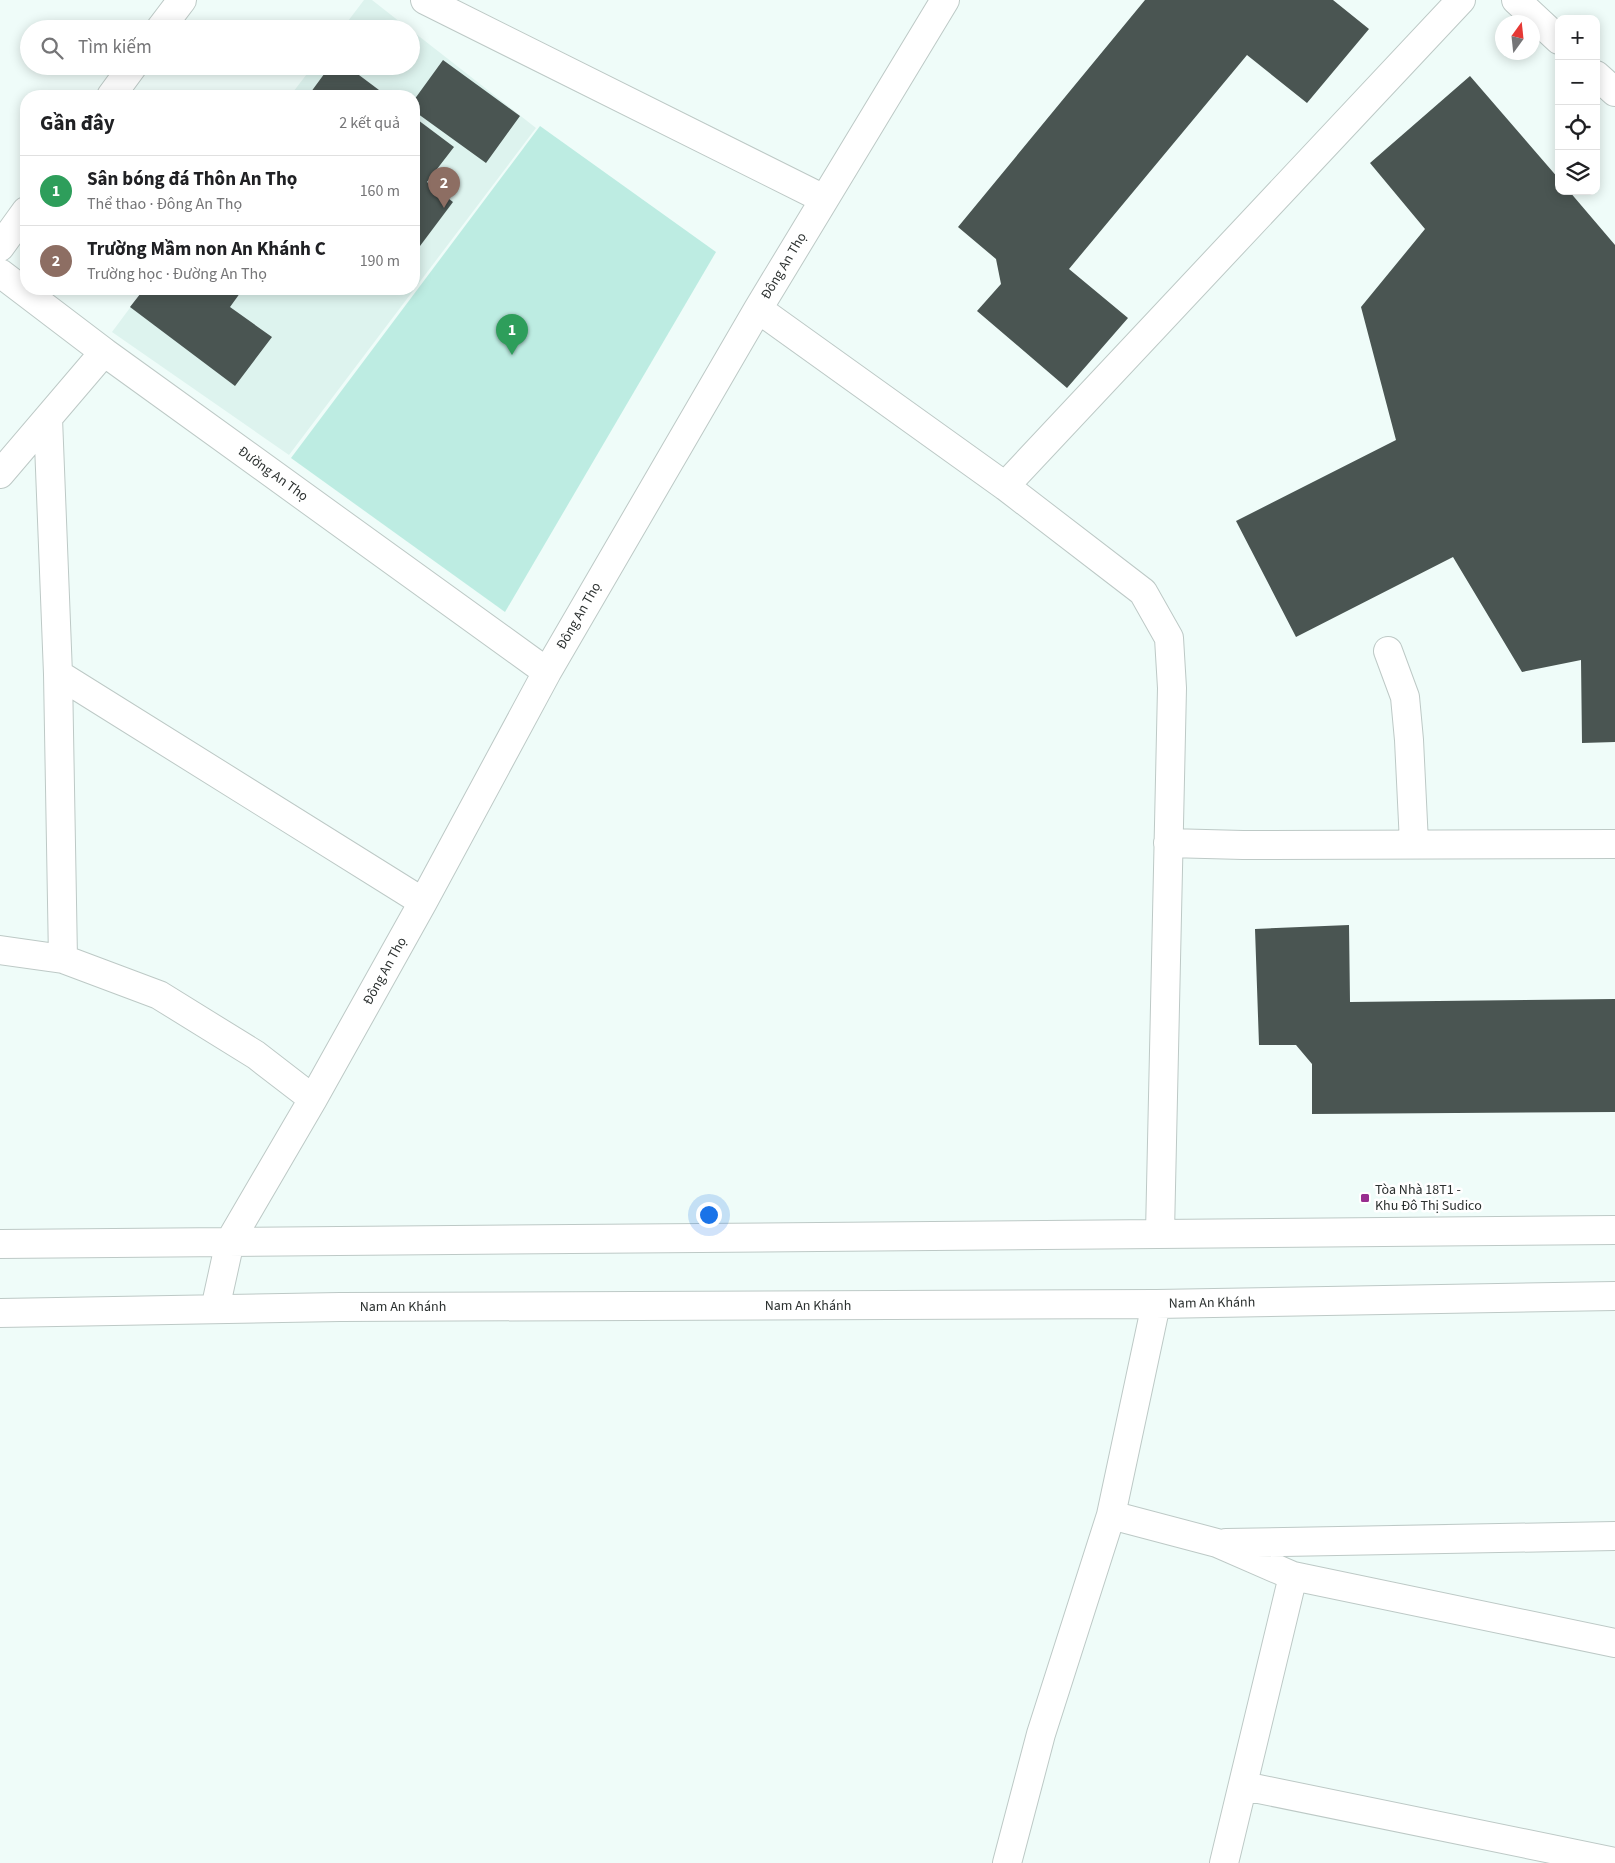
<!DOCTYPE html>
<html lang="vi">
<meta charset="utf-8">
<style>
:root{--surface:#fff;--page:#f6f6f6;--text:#202124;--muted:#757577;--line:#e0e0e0;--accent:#982e8f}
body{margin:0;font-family:"Source Sans 3",sans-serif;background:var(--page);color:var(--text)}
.controls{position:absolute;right:15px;top:15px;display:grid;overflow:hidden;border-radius:10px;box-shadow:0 2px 12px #0003}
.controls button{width:45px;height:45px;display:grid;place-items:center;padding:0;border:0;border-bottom:1px solid var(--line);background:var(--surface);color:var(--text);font:25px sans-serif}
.compass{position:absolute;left:1495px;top:15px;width:45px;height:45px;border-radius:50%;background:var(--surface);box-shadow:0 2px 12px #0003;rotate:15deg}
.you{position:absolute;left:708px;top:1214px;width:18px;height:18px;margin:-12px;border:4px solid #fff;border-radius:50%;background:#1a73e8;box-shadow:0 0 0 8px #1a73e833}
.badge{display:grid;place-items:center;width:32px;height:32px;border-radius:50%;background:var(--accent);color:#fff;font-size:16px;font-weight:700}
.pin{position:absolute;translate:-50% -41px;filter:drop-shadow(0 1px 2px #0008)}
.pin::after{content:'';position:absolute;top:26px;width:18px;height:15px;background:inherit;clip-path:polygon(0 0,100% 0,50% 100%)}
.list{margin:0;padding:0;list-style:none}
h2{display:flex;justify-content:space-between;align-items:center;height:65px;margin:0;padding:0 20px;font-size:21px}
h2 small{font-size:16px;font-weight:400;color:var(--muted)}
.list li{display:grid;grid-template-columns:32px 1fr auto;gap:15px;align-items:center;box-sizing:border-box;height:70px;padding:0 20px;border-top:1px solid var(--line)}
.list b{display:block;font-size:19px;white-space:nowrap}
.list p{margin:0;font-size:16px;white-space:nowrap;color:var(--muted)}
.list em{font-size:16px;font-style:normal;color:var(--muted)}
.icon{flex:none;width:28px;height:28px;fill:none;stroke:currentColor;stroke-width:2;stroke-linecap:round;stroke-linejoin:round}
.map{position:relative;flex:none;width:1615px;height:1863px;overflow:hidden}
.search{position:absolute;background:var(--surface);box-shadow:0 2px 12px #0003;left:20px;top:20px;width:400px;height:55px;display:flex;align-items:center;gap:12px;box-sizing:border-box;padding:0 18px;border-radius:28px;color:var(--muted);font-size:19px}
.panel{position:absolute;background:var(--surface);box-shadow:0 2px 12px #0003;left:20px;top:90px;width:400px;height:205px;border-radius:20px}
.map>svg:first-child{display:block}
</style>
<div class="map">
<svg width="1615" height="1863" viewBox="0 0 1615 1863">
<rect width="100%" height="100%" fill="#effcf9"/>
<path fill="#ddf3ee" d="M364 0H372L409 29H342Z
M411 30 536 128 289 455 112 332 144 289H414V96H290L313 66H411Z"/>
<path fill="#bdece2" d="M540 126 716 252 505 612 291 458Z"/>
<path fill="#4a5552" d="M1145 0H1333L1369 29 1307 103 1247 55 1069 269 1128 318 1067 388 977 311 1001 284 996 259 958 227Z
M443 60 520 116 486 163 414 111V100Z
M330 66H347L387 96H308Z
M1470 76 1559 179V191H1569L1615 245V742L1582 743 1581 660 1522 672 1453 557 1296 637 1236 521 1396 440 1361 307 1425 229 1370 163Z
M414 117 454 147 427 182 453 202 420 246 414 241Z
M144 289H243L230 307 272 337 235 386 130 307Z
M1349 925 1350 1002 1615 999V1112L1312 1114V1064L1296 1045H1259L1255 929Z"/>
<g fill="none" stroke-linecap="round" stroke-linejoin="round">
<defs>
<path id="minor" d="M425 0 824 199
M1516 0 1559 40
M160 29 182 0
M1596 75 1615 92
M111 96 133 66
M0 247 26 211
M0 273 104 352 547 672
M758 309 1005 486 1143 592 1169 638 1172 688 1160 1233
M48 418 58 674 63 959
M0 474 104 352
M1005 486 1461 0
M1388 651 1405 697 1409 740 1414 843
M58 674 423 902
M1168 843 1243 845 1615 844
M0 950 63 959 159 995 256 1055 313 1099
M0 1244 1615 1230
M215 1309 230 1241 313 1099 423 902 547 672 758 309 945 0
M0 1313 340 1307 1156 1304 1615 1296
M1111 1515 1217 1543 1293 1576 1615 1643
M1226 1543 1615 1536
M1244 1786 1615 1862
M1007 1863 1041 1734 1111 1515 1156 1304
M1224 1863 1293 1576"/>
</defs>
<use href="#minor" stroke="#bdc9c6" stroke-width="30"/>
<use href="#minor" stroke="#fff" stroke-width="28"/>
</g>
<rect fill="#982e8f" stroke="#fff" stroke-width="2" x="1360" y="1193" width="10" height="10" rx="2.5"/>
<g text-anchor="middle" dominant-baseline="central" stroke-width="5" stroke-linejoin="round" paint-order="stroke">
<g font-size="14" fill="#2c3130" stroke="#fff">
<text transform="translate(784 266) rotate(-59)">Đông An Thọ</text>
<text transform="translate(273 474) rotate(36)">Đường An Thọ</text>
<text transform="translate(579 616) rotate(-60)">Đông An Thọ</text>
<text transform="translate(385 971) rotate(-61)">Đông An Thọ</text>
<text transform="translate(1212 1303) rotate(-1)">Nam An Khánh</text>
<text x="808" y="1306">Nam An Khánh</text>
<text x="403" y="1307">Nam An Khánh</text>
</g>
<g font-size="14" fill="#2c3130" stroke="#fff" text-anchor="start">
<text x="1375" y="1190">Tòa Nhà 18T1 -<tspan x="1375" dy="16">Khu Đô Thị Sudico</tspan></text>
</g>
</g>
</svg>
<div class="controls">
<button>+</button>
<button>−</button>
<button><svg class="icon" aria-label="locate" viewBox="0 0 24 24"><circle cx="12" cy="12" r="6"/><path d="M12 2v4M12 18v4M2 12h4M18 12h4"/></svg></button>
<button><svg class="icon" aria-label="layers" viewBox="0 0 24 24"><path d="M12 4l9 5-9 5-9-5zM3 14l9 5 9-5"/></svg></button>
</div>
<svg class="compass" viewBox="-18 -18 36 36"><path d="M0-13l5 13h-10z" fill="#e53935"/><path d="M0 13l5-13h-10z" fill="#757577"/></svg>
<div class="you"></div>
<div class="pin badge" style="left:512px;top:355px;background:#2e9e5b">1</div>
<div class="pin badge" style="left:444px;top:208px;background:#8d6e63">2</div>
<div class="search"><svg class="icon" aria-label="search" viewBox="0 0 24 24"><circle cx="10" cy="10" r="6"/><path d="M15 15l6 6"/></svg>Tìm kiếm</div>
<section class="panel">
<h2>Gần đây<small>2 kết quả</small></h2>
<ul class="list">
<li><span class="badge" style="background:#2e9e5b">1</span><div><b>Sân bóng đá Thôn An Thọ</b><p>Thể thao · Đông An Thọ</p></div><em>160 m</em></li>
<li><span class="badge" style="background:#8d6e63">2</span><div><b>Trường Mầm non An Khánh C</b><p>Trường học · Đường An Thọ</p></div><em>190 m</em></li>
</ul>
</section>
</div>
